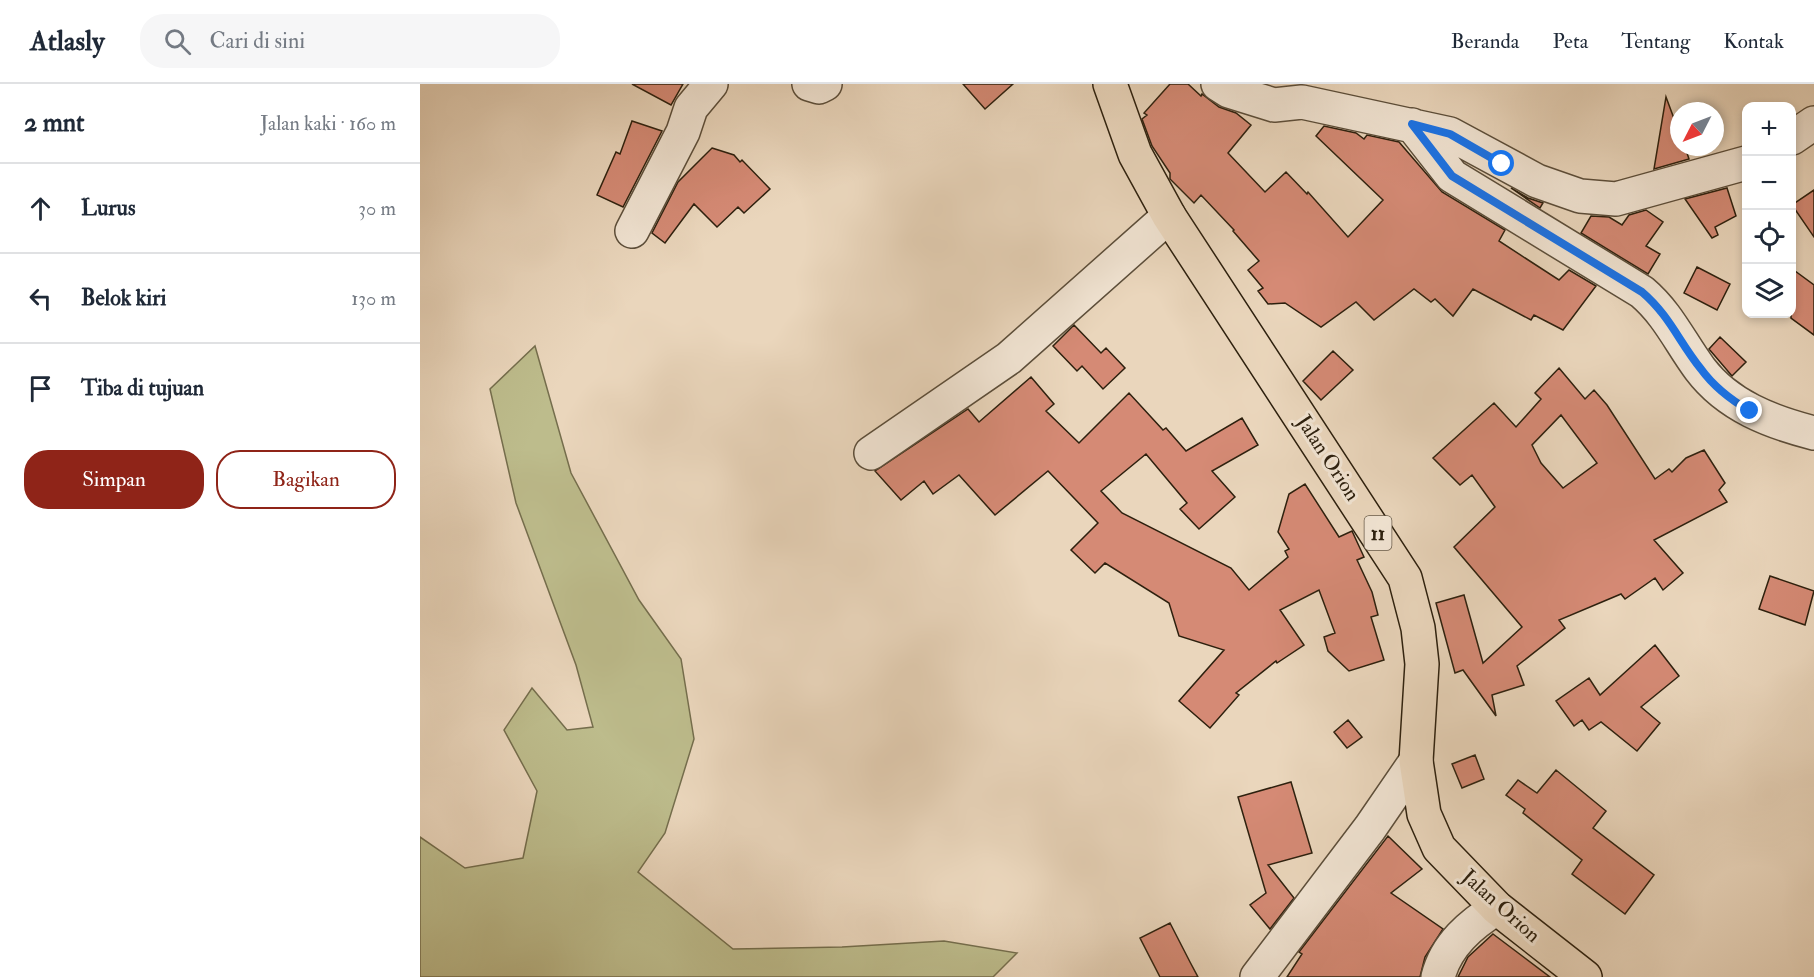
<!DOCTYPE html>
<html lang="id">
<meta charset="utf-8">
<style>
:root{--surface:#fff;--page:#f6f6f7;--text:#1f2937;--muted:#747a83;--line:#e0e1e3;--accent:#8f2418}
body{margin:0;font-family:"IM FELL Double Pica",serif;background:var(--page);color:var(--text)}
.controls{position:absolute;right:18px;top:18px;display:grid;overflow:hidden;border-radius:12px;box-shadow:0 3px 9px #0003}
.controls button{width:54px;height:54px;display:grid;place-items:center;padding:0;border:0;border-bottom:2px solid var(--line);background:var(--surface);color:var(--text);font:30px sans-serif}
.compass{position:absolute;left:1250px;top:18px;width:54px;height:54px;border-radius:50%;background:var(--surface);box-shadow:0 3px 9px #0003;rotate:228deg}
.stop{position:absolute;width:18px;height:18px;margin:-14px;border:4px solid #1a73e8;border-radius:50%;background:#fff}
.stop.end{background:#1a73e8;border-color:#fff;box-shadow:0 2px 6px #0008}
.list{margin:0;padding:0;list-style:none}
h2{display:flex;justify-content:space-between;align-items:center;height:78px;margin:0;padding:0 24px;font-size:26px}
h2 small{font-size:20px;font-weight:400;color:var(--muted)}
.list li{display:grid;grid-template-columns:39px 1fr auto;gap:18px;align-items:center;box-sizing:border-box;height:90px;padding:0 24px;border-top:2px solid var(--line)}
.list b{display:block;font-size:22px;white-space:nowrap}
.list em{font-size:20px;font-style:normal;color:var(--muted)}
.actions{display:flex;gap:12px;padding:18px 24px}
.actions a{flex:1;padding:14px 0;border:2px solid var(--accent);border-radius:24px;text-align:center;font-size:21px;color:var(--accent)}
.actions .main{background:var(--accent);color:#fff}
.icon{flex:none;width:33px;height:33px;fill:none;stroke:currentColor;stroke-width:2;stroke-linecap:round;stroke-linejoin:round}
.map{position:relative;flex:none;width:1394px;height:893px;overflow:hidden}
header{display:flex;align-items:center;gap:36px;box-sizing:border-box;height:84px;padding:0 30px;background:var(--surface);border-bottom:2px solid var(--line)}
header strong{font-size:28px}
nav{display:flex;gap:33px;margin-inline-start:auto;font-size:21px}
.search{width:420px;height:54px;background:var(--page);display:flex;align-items:center;gap:15px;box-sizing:border-box;padding:0 21px;border-radius:24px;color:var(--muted);font-size:22px}
main{display:flex}
aside{flex:1;background:var(--surface)}
.map>svg:first-child{display:block}
</style>
<header>
<strong>Atlasly</strong>
<div class="search"><svg class="icon" aria-label="search" viewBox="0 0 24 24"><circle cx="10" cy="10" r="6"/><path d="M15 15l6 6"/></svg>Cari di sini</div>
<nav><a>Beranda</a><a>Peta</a><a>Tentang</a><a>Kontak</a></nav>
</header>
<main>
<aside>
<h2>2 mnt<small>Jalan kaki · 160 m</small></h2>
<ul class="list">
<li><svg class="icon" aria-label="ahead" viewBox="0 0 24 24"><path d="M12 20V5M6 11l6-6 6 6"/></svg><div><b>Lurus</b></div><em>30 m</em></li>
<li><svg class="icon" aria-label="left" viewBox="0 0 24 24"><path d="M17 20v-9H6M10 6l-5 5 5 5"/></svg><div><b>Belok kiri</b></div><em>130 m</em></li>
<li><svg class="icon" aria-label="arrive" viewBox="0 0 24 24"><path d="M6 21V4h12l-3 4 3 4H6"/></svg><div><b>Tiba di tujuan</b></div></li>
</ul>
<div class="actions"><a class="main">Simpan</a><a>Bagikan</a></div>
</aside>
<div class="map">
<svg width="1394" height="893" viewBox="0 0 1394 893">
<rect width="100%" height="100%" fill="#ead6bc"/>
<filter id="stains"><feTurbulence type="fractalNoise" baseFrequency=".00333" numOctaves="4"/><feColorMatrix values="0 0 0 0 .2 0 0 0 0 .09 0 0 0 0 .02 0 0 0 .5 -.17"/></filter>
<radialGradient id="worn" r=".72"><stop offset=".6" stop-color="#630" stop-opacity="0"/><stop offset="1" stop-color="#630" stop-opacity=".3"/></radialGradient>
<path fill="#bdbc8c" stroke="#756e4d" stroke-width="1.5" d="M115 262 151 389 219 516 261 575 274 655 245 749 218 788 313 865 422 863 524 857 597 869 573 893H0V753L45 784 103 774 117 707 84 646 112 604 147 646 173 643 156 581 96 419 70 305Z"/>
<path fill="#d58a75" stroke="#2d200e" stroke-width="1.5" fill-rule="evenodd" d="M212 0H263L251 21Z
M543 0H593L565 25Z
M750 0H768L781 12 782 10 799 23 816 29 831 41 808 69 845 108 866 88 887 110 888 108 928 153 963 116 896 52 904 42 936 49 944 55 947 51 979 58 1022 108 1085 146 1079 157 1139 196 1149 186 1176 202 1143 246 1114 231 1111 236 1053 205 1033 232 1015 215 1011 218 994 205 954 236 936 218 901 243 865 219 848 220 838 207 843 204 828 186 839 177 813 147 814 146 781 111 774 119 750 95V89L732 62 722 35 727 31 724 29Z
M1246 13 1259 48V63H1265L1269 75 1234 85Z
M212 37 242 47 203 123 177 111 196 68 200 70Z
M292 64 314 71 320 78 322 76 350 105 324 129 318 123 297 143 274 120 245 159 232 149 258 98Z
M1091 104 1108 114 1123 119 1120 124Z
M1307 104 1316 132 1295 143 1298 151 1292 154 1265 115Z
M1394 106V153L1372 121Z
M1226 126 1243 138 1226 162 1240 170 1228 190 1161 149 1171 132 1189 133 1202 141 1209 131Z
M1277 183 1310 200 1297 226 1264 209Z
M1371 184 1394 201V251L1371 234Z
M654 241 681 269 686 264 705 284 683 305 662 282 657 287 633 262Z
M1300 253 1326 278 1312 292 1289 265Z
M913 267 933 286 901 316 883 297Z
M1139 284 1165 315 1174 306 1187 321 1235 395 1249 385 1252 388 1266 374 1284 366 1305 399 1299 406 1307 418 1234 456 1263 489 1243 506 1235 494 1205 515 1201 510 1139 536 1145 544 1097 582 1104 601 1072 611 1076 632 1043 586 1035 589 1016 519 1044 511 1063 579 1102 543 1034 463 1075 423 1052 391 1040 401 1013 374 1074 319 1096 343 1121 315 1115 309ZM1141 331 1177 379 1143 404 1121 379 1112 361Z
M611 293 634 320 626 327 659 359 709 309 743 346 746 344 766 367 822 334 838 361 792 387 815 413 779 445 760 425 767 419 726 370 681 407 702 429 811 484 829 506 868 473 865 467 869 465 858 448 869 410 885 400 919 453 932 447 944 473 937 476 952 508 958 531 951 533 964 576 929 587 908 567 904 553 915 549 899 506 860 526 884 561 857 579 856 577 816 609 819 611 790 644 759 617 804 566 759 552 749 519 685 479 675 489 651 466 678 439 628 387 575 431 539 391 513 410 504 397 481 416 455 387 548 325 559 338Z
M1350 492 1394 507 1385 541 1339 525Z
M1235 561 1259 592 1221 623 1240 639 1217 667 1181 638 1169 646 1162 636 1154 642 1136 617 1169 594 1180 611Z
M928 636 942 653 927 664 914 648Z
M1055 671 1064 695 1042 704 1032 680Z
M1136 686 1186 727 1173 744 1234 791 1205 830 1152 790 1162 776 1103 729 1105 725 1086 711 1098 696 1117 709Z
M871 698 892 769 848 781 874 814 850 845 830 821 846 809 818 713Z
M968 752 1002 785 971 809 1023 845 1005 873 1000 893H867L882 870 879 868Z
M750 839 770 878 778 893H740L720 854Z
M1073 850 1130 893H1038L1048 873Z"/>
<g fill="none" stroke-linecap="round" stroke-linejoin="round">
<defs>
<path id="minor" d="M389 0 399 3 405 0
M798 0 809 7 854 21 882 18 1030 50 1117 97 1160 112 1196 115 1326 79
M992 41 1032 92 1222 208C1248 230 1260 258 1280 285 1308 322 1351 338 1394 349
M1372 54 1394 39
M212 147 263 48 271 24 291 0
M451 369 589 274 749 132
M837 893 950 744 996 677
M1018 893C1026 861 1051 840 1077 824"/>
<path id="highway" d="M690 0 715 70 749 132 985 494 998 544 1002 580 996 677 1004 730 1019 764 1077 824 1165 893"/>
</defs>
<use href="#minor" stroke="#5c4e3a" stroke-width="36"/>
<use href="#highway" stroke="#2d200e" stroke-width="36"/>
<use href="#minor" stroke="#f1e4d3" stroke-width="33"/>
<use href="#highway" stroke="#ead6bc" stroke-width="33"/>
</g>
<g fill="none" stroke-linecap="round" stroke-linejoin="round">
<path stroke="#1a73e8" stroke-width="8" d="M1082 80 1030 50 992 40 1032 92 1222 208C1250 232 1259 258 1281 285 1294 303 1311 316 1330 327"/>
</g>
<g text-anchor="middle" dominant-baseline="central" stroke-width="6" stroke-linejoin="round" paint-order="stroke">
<rect fill="#f1e4d3" stroke="#685b49" stroke-width="1.5" x="944.5" y="432" width="27" height="34" rx="4.5"/>
<g font-size="20" font-weight="bold" fill="#2d200e">
<text x="958" y="449">11</text>
</g>
<g font-size="21" fill="#2d200e" stroke="#f1e4d3">
<text transform="translate(908 374) rotate(57)">Jalan Orion</text>
<text transform="translate(1081 822) rotate(42)">Jalan Orion</text>
</g>
</g>
<rect width="100%" height="100%" filter="url(#stains)"/>
<rect width="100%" height="100%" fill="url(#worn)"/>
</svg>
<div class="controls">
<button>+</button>
<button>−</button>
<button><svg class="icon" aria-label="locate" viewBox="0 0 24 24"><circle cx="12" cy="12" r="6"/><path d="M12 2v4M12 18v4M2 12h4M18 12h4"/></svg></button>
<button><svg class="icon" aria-label="layers" viewBox="0 0 24 24"><path d="M12 4l9 5-9 5-9-5zM3 14l9 5 9-5"/></svg></button>
</div>
<svg class="compass" viewBox="-18 -18 36 36"><path d="M0-13l5 13h-10z" fill="#e53935"/><path d="M0 13l5-13h-10z" fill="#747a83"/></svg>
<div class="stop" style="left:1082px;top:80px"></div>
<div class="stop end" style="left:1330px;top:327px"></div>
</div>
</main>
